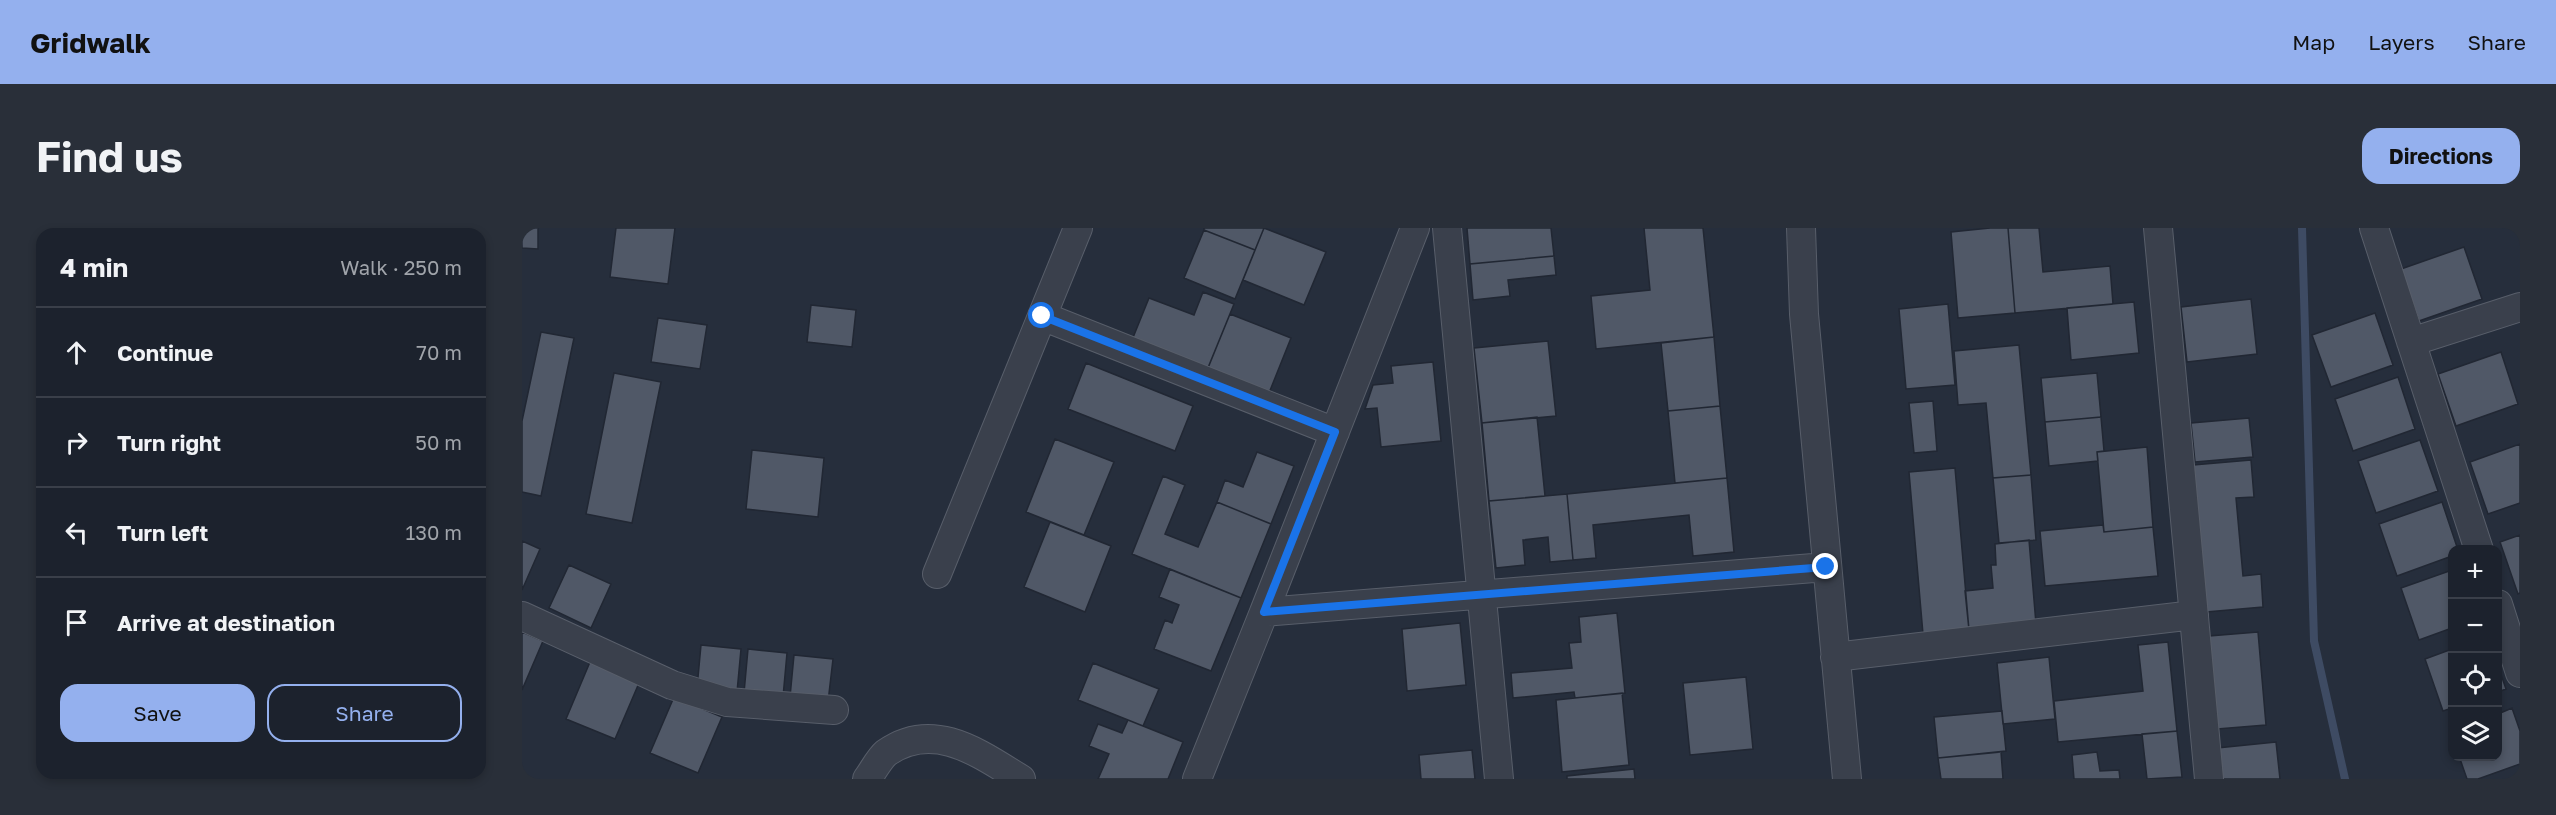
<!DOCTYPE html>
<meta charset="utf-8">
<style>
:root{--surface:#1c222d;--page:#292f39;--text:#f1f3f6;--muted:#a0a4aa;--line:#3a3f49;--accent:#94b0ee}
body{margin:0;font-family:"Golos Text",sans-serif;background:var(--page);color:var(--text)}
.controls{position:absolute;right:18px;bottom:18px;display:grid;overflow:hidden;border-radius:12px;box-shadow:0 3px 9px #0003}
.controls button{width:54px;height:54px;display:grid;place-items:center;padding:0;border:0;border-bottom:2px solid var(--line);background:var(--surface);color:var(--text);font:30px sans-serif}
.stop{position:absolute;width:18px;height:18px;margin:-14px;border:4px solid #1a73e8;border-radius:50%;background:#fff}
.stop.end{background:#1a73e8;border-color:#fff;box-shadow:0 2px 6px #0008}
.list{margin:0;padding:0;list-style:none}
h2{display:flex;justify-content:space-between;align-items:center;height:78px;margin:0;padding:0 24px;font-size:26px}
h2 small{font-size:20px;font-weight:400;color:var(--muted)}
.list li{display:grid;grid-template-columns:39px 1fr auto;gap:18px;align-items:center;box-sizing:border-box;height:90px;padding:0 24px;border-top:2px solid var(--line)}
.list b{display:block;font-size:22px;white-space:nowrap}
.list em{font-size:20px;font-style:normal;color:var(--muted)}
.actions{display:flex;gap:12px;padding:18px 24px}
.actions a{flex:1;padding:14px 0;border:2px solid var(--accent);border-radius:18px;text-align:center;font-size:21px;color:var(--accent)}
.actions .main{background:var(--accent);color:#111}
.icon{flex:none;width:33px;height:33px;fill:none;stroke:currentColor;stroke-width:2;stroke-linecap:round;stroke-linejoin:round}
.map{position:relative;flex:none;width:1998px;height:551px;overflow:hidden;border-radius:18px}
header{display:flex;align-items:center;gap:36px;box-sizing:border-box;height:84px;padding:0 30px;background:var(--accent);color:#111}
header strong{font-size:28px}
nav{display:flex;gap:33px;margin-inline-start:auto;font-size:21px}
.intro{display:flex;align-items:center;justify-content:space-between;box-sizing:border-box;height:144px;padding:0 36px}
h1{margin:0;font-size:42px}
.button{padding:15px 27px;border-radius:18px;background:var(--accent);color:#111;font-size:21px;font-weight:700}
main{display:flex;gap:36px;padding:0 36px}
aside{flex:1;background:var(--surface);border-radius:18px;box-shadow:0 3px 9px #0003}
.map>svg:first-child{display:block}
</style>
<header>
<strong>Gridwalk</strong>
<nav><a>Map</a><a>Layers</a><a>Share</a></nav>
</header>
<div class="intro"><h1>Find us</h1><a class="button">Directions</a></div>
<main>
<aside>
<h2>4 min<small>Walk · 250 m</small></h2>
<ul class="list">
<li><svg class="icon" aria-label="ahead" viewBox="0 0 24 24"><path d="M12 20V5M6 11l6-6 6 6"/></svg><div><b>Continue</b></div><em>70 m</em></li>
<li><svg class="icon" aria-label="right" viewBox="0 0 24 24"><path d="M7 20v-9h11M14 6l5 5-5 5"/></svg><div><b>Turn right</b></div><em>50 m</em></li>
<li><svg class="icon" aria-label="left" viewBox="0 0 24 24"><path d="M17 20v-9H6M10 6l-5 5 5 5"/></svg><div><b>Turn left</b></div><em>130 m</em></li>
<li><svg class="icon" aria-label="arrive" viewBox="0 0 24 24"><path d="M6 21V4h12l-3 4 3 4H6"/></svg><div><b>Arrive at destination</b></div></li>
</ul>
<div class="actions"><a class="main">Save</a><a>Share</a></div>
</aside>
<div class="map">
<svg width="1998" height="551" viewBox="0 0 1998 551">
<rect width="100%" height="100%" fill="#262e3c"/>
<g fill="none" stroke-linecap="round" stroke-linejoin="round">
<path stroke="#3e4b63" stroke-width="8" d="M1780 0 1792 413 1823 551"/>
</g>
<path fill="#505867" stroke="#212733" stroke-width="1.5" d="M0 0H16V21L0 20Z
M94 0H153L146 56 88 49Z
M682 0H742L733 22 682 2Z
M742 0 804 24 782 77 721 52Z
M945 0H1029L1032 28 948 36Z
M1122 0H1181L1192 109 1074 121 1069 68 1128 62Z
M1468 0H1486L1493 85 1436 90 1429 4Z
M1486 0H1517L1521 44 1588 38 1591 76 1493 85Z
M682 2 733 22 713 71 662 50Z
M1942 19 1960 71 1897 93 1879 41Z
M1032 28 1034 47 986 52 988 68 951 72 948 36Z
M681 64 712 76 683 147 608 117 627 70 672 87Z
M1729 71 1735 126 1665 134 1659 79Z
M1612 74 1617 125 1549 132 1545 80Z
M1426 76 1433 157 1384 161 1377 81Z
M289 77 334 82 330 119 285 114Z
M1853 85 1871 137 1809 159 1790 107Z
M708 86 769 110 747 165 686 140Z
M136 90 185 97 178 141 129 134Z
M19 104 52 110 19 268 0 264V193Z
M1192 109 1198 178 1146 183 1139 115Z
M1026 113 1034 188 960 195 952 120Z
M1497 117 1509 247 1471 250 1464 175 1436 177 1432 123Z
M1979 124 1996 176 1934 198 1916 146Z
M911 134 919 213 859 219 855 180 843 181 851 157 871 155 869 138Z
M564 135 671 178 653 223 546 181Z
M92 145 139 154 110 295 64 286Z
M1575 145 1579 189 1523 194 1519 150Z
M1876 149 1893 201 1831 223 1813 171Z
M1411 173 1415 223 1392 225 1387 175Z
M1198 178 1205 250 1153 255 1146 183Z
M1015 189 1023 268 967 273 960 195Z
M1579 189 1582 223 1575 224 1576 233 1527 238 1523 194Z
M1727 190 1731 229 1673 234 1669 195Z
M533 211 592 234 562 307 504 284Z
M1898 212 1916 263 1854 285 1836 233Z
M1998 216V275L1966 286 1948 234Z
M1625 219 1631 299 1582 304 1575 224Z
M230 222 302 230 296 289 224 281Z
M735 224 772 238 749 296 695 274 703 252 721 259Z
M1729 232 1732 269 1714 270 1721 348 1739 346 1741 379 1684 384 1671 237Z
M1433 240 1447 402 1401 406 1387 244Z
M1509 247 1514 312 1477 315 1471 250Z
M641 248 663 257 643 306 676 319 695 274 749 296 719 370 610 326Z
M1205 250 1212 324 1171 328 1167 287 1071 297 1074 330 1051 332 1045 266Z
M1045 266 1051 332 1028 334 1026 309 1001 312 1003 337 974 340 967 273Z
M1920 274 1936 322H1930V328L1875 348 1857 296Z
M528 294 589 318 563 384 502 359Z
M1581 297 1582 304 1631 299 1636 348 1523 358 1518 303Z
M1998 307V365L1996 366 1978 314Z
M1507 312 1514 396 1447 402 1443 363 1471 360 1469 337H1474L1473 316Z
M0 313 18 321 0 362Z
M47 337 89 356 69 400 27 380Z
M648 341 719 370 689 443 632 421 643 392 650 395 657 377 637 369Z
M1930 342V400L1897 412 1879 360Z
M1095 385 1103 465 1053 470 1052 464 991 470 989 445 1050 440 1047 415 1059 414 1057 389Z
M938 395 944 457 885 463 880 401Z
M0 404 21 413 0 462Z
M1736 404 1744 497 1695 501 1687 408Z
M1646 414 1655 503 1536 514 1532 473 1621 463 1616 417Z
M179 417 219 421 215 464 175 460Z
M226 421 265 425 261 469 222 465Z
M1930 421V480L1921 483 1903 431Z
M272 427 311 431 306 474 268 469Z
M1527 429 1533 491 1481 496 1475 435Z
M68 434 117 455 93 511 44 491Z
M571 435 637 461 621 498 556 472Z
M1976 438 1984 461 1976 464Z
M1224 449 1231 521 1168 527 1161 455Z
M1100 465 1107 537 1040 544 1034 472Z
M152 469 200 489 176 545 128 525Z
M1990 480 1998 503V536L1956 551H1945L1937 528H1976V486Z
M1480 483 1484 523 1416 530 1412 489Z
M606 492 661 514 646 551H576L587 526 567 518 576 496 600 505Z
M1655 503 1660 549 1625 551 1620 506Z
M1754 514 1758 551H1698L1695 520Z
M950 522 953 551H899L897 527Z
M1479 524 1481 551H1419L1416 530Z
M1575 524 1578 543 1597 542 1598 551H1552L1550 527Z
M1112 541 1113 551H1045V548Z"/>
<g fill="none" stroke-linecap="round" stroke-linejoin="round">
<defs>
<path id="minor" d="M925 0 977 551
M1279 0 1282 86 1325 551
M1636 0 1687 551
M1852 0 1957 322
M520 88 813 204
M1889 114 1998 79
M415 346 556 0
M1976 376 1998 445
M742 384 893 0
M0 388 150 457 205 474 312 482
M1313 429 1672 387
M345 551C351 543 357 531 364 525 412 491 458 526 499 551
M675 551 742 384 1304 339"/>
</defs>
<use href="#minor" stroke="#585e6a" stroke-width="30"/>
<use href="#minor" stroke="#3a404c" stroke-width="28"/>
</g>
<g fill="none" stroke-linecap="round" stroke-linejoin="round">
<path stroke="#1a73e8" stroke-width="8" d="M520 88 813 204 742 384 1304 339"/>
</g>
</svg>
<div class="controls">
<button>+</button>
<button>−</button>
<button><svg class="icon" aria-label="locate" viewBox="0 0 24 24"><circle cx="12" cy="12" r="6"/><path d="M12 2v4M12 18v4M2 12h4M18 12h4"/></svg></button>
<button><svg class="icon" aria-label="layers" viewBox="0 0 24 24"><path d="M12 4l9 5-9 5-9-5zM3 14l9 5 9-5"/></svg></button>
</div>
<div class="stop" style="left:520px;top:88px"></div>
<div class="stop end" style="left:1304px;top:339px"></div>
</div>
</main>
